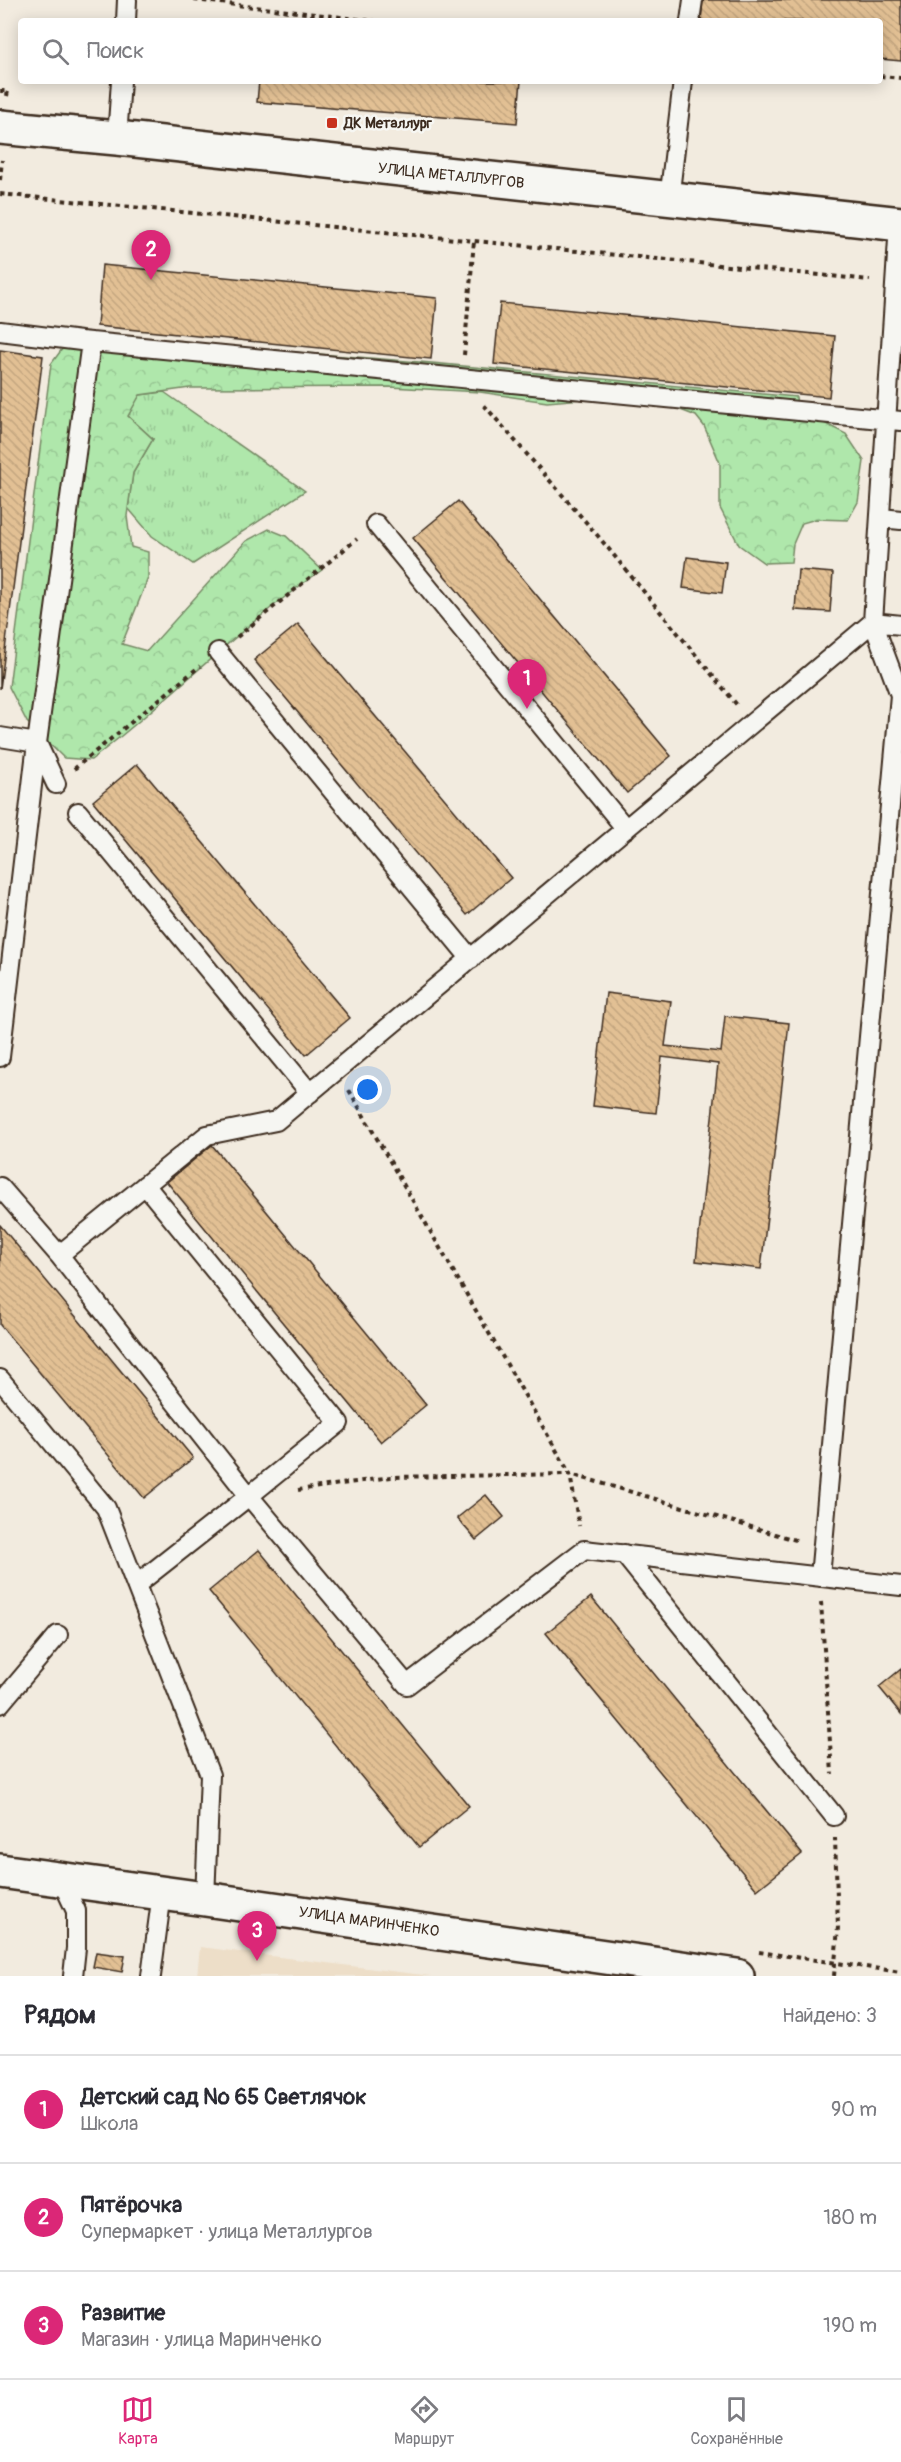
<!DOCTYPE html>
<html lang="ru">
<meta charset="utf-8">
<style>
:root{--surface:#fff;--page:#f2f2f3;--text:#2b2b33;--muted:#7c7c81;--line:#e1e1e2;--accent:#db2777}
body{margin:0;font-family:Pangolin,sans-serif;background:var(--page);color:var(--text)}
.you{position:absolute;left:368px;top:1090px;width:21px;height:21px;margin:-15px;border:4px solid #fff;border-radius:50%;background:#1a73e8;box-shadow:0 0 0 9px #1a73e833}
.badge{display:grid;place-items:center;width:39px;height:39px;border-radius:50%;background:var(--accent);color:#fff;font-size:20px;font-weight:700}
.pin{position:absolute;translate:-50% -50px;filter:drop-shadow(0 2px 3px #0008)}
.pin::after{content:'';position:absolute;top:32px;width:21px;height:18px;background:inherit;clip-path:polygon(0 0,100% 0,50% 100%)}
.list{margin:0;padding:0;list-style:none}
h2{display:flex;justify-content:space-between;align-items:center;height:78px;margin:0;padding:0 24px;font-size:26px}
h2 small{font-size:20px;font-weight:400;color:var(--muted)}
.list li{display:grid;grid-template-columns:39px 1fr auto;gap:18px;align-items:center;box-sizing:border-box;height:108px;padding:0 24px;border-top:2px solid var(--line)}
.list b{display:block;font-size:22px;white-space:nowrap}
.list p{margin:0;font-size:20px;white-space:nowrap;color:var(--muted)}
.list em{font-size:20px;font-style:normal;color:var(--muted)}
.icon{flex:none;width:33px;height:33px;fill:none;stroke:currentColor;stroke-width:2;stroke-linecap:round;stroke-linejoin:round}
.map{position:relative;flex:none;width:901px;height:1976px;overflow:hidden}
.search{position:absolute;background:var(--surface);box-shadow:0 3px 15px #0003;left:18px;right:18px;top:18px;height:66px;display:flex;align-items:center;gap:15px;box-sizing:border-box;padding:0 21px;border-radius:6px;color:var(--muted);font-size:22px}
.sheet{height:402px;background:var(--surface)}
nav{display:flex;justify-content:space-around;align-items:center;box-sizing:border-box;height:84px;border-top:2px solid var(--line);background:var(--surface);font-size:16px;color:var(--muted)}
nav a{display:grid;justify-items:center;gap:3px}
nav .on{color:var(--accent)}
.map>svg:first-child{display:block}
</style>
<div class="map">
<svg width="901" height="1976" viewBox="0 0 901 1976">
<defs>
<pattern id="grass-tufts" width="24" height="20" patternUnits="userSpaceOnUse" patternTransform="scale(1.5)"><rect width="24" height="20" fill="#afe7ab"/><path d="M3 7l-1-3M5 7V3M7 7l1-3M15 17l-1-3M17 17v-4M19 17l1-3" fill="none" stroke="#97c693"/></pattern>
<pattern id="forest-crowns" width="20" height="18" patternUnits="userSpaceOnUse" patternTransform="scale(1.5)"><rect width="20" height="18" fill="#afe7ab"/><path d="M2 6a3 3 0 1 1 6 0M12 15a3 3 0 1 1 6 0" fill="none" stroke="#97c693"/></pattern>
<pattern id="building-back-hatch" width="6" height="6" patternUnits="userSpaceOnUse" patternTransform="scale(1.5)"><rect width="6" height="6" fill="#e2c094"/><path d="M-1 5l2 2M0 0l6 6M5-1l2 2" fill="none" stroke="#c3a57f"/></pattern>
</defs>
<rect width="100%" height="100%" fill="#f2ebdf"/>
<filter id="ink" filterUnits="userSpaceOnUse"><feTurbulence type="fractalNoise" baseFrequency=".0167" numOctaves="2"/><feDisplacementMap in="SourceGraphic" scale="12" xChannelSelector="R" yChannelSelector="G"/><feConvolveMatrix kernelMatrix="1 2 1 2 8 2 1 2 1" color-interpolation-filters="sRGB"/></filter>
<g filter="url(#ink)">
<path fill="#eddec8" d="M200 1947 431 1976H197Z"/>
<path fill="url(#grass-tufts)" stroke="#758864" stroke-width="1.5" d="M164 392 305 491 193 564 152 536 128 508 133 473 153 439 128 416 139 395Z"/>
<path fill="url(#forest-crowns)" stroke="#758864" stroke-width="1.5" d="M95 336 432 363 796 397 798 415 824 423 846 434 864 461 858 502 848 520 816 519 802 523 793 544 791 562 764 563 739 545 720 508V463L704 426 696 416 660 402 619 396 547 402 480 392 390 387 190 388 140 395 128 416 153 439 133 473 127 516 131 547 148 552V578L122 644 147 651 246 541 269 529 286 536 322 570C240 626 171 699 91 760L64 758 27 722 9 687 51 364 71 337Z"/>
<path fill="url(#building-back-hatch)" stroke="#3b2a1e" stroke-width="1.5" d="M703 0H901V61L880 59V21H701Z
M259 81H521L517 123 257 102Z
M102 265 437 298 431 359 97 326Z
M500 303 835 336 829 397 494 364Z
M0 350 43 356 0 689Z
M458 501 671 756 627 793 413 538Z
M687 557 726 562 722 593 683 588Z
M798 570 833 573 830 612 795 610Z
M298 624 511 878 467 915 254 660Z
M137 764 350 1018 306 1055 93 801Z
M606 993 671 1001 665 1046 721 1052 725 1016 789 1023 761 1269 696 1261 718 1064 662 1057 656 1113 593 1106Z
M212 1145 426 1405 381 1442 167 1182Z
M0 1225 193 1458 144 1498 0 1325Z
M486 1495 504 1517 476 1540 457 1518Z
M259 1550 469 1806 419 1847 209 1591Z
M591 1597 802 1854 757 1890 546 1633Z
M901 1669V1714L879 1687Z
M96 1952 125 1956 122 1972 93 1967Z"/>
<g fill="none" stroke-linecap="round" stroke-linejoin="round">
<defs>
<path id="service" d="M126 21 127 0
M690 21 693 0
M117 138 121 81
M669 200 683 81
M0 331 81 341 901 421
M881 518 901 520
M376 524 626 829
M218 652 471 959
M0 737 37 743 56 784
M78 812 310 1093
M0 1057 37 743 91 342
M145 1185 339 1423 249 1496 59 1255 207 1135 276 1121 873 622 899 224
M0 1187 59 1255
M0 1379 106 1508 210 1775 205 1899
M624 1554 834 1816
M820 1577 900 695 873 622 901 625
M136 1585 249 1496 407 1685 584 1550 901 1586
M0 1704 58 1635
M61 1879 76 1911V1948L73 1976
M151 1976 162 1893"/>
<path id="minor" d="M0 1871 205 1899 737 1976"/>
<path id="secondary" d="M0 127 117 138 901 224"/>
</defs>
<use href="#service" stroke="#3b2a1e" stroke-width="22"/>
<use href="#minor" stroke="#3b2a1e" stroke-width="38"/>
<use href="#secondary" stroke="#3b2a1e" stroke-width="38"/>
<path stroke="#3b2a1e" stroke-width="4" stroke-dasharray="4.5 4.5" stroke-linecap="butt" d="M194 0 375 21
M880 76 901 78
M0 91H8L7 96
M0 180 2 160
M0 194 870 280
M464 355 474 241
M484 405 598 536 737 705
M237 637 357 539
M74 769 200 666
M349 1090 570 1474 579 1526
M298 1490 391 1477 570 1474 799 1541
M821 1602 832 1774
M759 1952 901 1972
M834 1976 838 1927 835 1838"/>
<use href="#service" stroke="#f6f6f2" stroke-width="18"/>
<use href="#minor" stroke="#f6f6f2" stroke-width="33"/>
<use href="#secondary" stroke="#f6f6f2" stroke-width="33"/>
</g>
</g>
<rect fill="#c8321e" stroke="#f6f6f2" stroke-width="2" x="326" y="117" width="12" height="12" rx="3"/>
<g text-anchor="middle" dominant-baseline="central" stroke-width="5" stroke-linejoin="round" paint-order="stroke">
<g font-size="15" font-weight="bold" fill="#3b2a1e" stroke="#f6f6f2" text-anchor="start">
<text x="344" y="123">ДК Металлург</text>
</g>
<g font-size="15" fill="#3b2a1e" stroke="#f6f6f2">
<text transform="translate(451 176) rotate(6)">УЛИЦА МЕТАЛЛУРГОВ</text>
<text transform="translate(369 1922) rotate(8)">УЛИЦА МАРИНЧЕНКО</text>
</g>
</g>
</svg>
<div class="you"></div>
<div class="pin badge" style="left:527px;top:709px">1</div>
<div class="pin badge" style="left:151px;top:280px">2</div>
<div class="pin badge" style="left:257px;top:1961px">3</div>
<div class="search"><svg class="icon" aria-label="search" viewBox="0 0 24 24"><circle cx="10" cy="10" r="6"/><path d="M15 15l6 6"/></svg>Поиск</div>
</div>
<section class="sheet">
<h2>Рядом<small>Найдено: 3</small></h2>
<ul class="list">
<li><span class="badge">1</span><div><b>Детский сад № 65 Светлячок</b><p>Школа</p></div><em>90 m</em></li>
<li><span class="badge">2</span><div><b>Пятёрочка</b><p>Супермаркет · улица Металлургов</p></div><em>180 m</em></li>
<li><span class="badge">3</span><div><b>Развитие</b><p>Магазин · улица Маринченко</p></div><em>190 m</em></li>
</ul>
</section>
<nav>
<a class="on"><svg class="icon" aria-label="map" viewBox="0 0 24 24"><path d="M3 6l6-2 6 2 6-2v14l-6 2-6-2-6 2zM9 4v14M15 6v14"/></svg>Карта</a>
<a><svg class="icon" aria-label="directions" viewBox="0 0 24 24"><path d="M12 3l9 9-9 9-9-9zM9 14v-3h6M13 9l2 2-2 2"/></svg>Маршрут</a>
<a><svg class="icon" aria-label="saved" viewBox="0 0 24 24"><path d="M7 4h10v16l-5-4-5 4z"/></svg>Сохранённые</a>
</nav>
